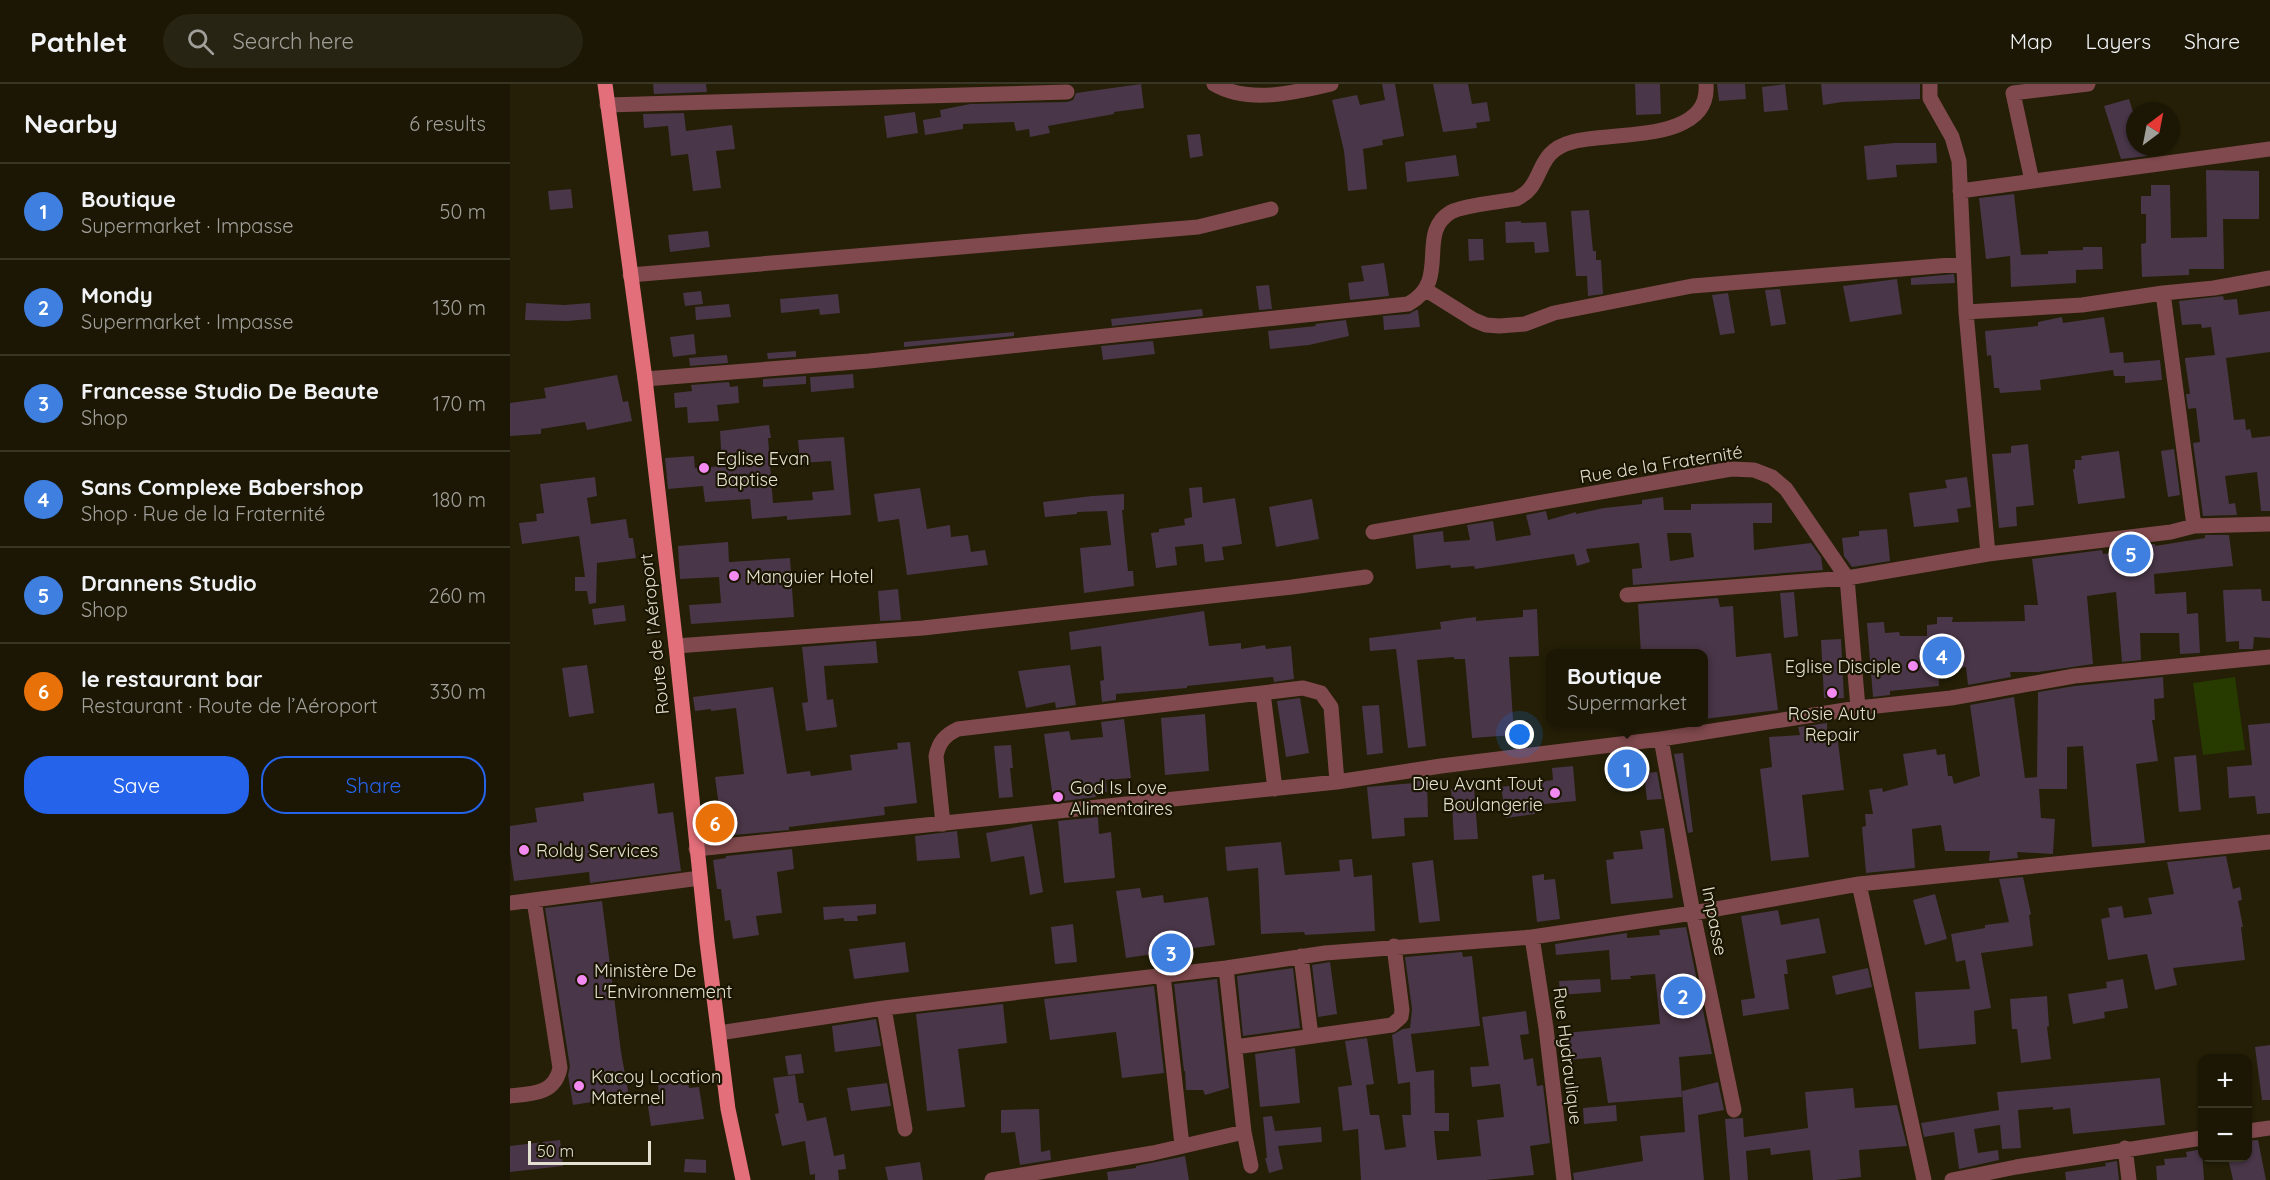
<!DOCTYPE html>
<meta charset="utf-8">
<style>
:root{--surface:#1b1704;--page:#282413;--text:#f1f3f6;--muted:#a09f9a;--line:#393626;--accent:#2563eb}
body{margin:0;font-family:Quicksand,sans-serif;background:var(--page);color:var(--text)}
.controls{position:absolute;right:18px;bottom:18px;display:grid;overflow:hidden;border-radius:12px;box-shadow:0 2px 4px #0004}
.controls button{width:54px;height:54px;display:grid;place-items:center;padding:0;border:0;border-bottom:2px solid var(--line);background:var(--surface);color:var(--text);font:30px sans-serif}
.compass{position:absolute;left:1616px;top:18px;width:54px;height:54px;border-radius:50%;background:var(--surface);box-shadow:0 2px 4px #0004;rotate:32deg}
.scale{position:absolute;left:18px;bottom:15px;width:123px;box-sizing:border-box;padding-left:6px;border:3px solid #e3e0d1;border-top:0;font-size:16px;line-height:21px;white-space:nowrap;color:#e3e0d1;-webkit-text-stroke:4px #1a1500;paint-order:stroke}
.you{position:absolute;left:1010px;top:651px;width:21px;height:21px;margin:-15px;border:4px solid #fff;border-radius:50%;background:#1a73e8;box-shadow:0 0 0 9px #1a73e833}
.badge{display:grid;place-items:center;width:39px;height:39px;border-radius:50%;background:var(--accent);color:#fff;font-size:20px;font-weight:700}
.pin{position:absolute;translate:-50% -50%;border:3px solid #fff;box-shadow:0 2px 6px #0006}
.popup{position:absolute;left:1036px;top:565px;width:162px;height:78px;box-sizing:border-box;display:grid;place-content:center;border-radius:12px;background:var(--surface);filter:drop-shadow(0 2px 4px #0005);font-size:20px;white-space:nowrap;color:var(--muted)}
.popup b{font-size:22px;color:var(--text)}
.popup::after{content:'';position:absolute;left:50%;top:100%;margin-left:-12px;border:12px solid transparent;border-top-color:var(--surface)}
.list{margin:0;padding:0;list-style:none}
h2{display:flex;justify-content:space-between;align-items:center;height:78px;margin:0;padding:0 24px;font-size:26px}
h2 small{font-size:20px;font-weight:400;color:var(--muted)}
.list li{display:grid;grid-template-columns:39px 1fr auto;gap:18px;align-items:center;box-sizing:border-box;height:96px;padding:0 24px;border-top:2px solid var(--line)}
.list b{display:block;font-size:22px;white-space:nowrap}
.list p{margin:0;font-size:20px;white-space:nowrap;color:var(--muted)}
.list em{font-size:20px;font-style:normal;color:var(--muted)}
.actions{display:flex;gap:12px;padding:18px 24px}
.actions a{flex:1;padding:14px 0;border:2px solid var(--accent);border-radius:24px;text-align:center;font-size:21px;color:var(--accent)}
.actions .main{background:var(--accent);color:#fff}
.icon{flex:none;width:33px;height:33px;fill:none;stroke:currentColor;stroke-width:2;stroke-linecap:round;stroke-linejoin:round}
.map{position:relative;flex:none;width:1760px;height:1096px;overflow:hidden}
header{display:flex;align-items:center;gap:36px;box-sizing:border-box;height:84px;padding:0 30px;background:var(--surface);border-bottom:2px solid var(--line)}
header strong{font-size:28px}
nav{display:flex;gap:33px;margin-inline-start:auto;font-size:21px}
.search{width:420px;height:54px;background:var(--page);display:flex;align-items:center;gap:15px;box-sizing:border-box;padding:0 21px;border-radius:33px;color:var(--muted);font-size:22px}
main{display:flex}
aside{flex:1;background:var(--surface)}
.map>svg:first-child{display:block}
</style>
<header>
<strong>Pathlet</strong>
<div class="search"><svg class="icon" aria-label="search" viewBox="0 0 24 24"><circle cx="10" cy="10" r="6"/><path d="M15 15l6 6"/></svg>Search here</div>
<nav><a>Map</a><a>Layers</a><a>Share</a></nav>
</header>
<main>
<aside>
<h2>Nearby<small>6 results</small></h2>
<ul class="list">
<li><span class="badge" style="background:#3f7fe0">1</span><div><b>Boutique</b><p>Supermarket · Impasse</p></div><em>50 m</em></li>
<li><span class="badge" style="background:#3f7fe0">2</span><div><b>Mondy</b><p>Supermarket · Impasse</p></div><em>130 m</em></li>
<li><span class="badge" style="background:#3f7fe0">3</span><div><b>Francesse Studio De Beaute</b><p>Shop</p></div><em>170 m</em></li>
<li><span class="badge" style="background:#3f7fe0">4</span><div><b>Sans Complexe Babershop</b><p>Shop · Rue de la Fraternité</p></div><em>180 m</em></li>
<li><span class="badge" style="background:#3f7fe0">5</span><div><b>Drannens Studio</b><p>Shop</p></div><em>260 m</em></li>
<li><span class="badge" style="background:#e8710a">6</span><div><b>le restaurant bar</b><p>Restaurant · Route de l’Aéroport</p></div><em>330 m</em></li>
</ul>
<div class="actions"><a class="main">Save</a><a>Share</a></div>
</aside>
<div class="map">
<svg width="1760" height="1096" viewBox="0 0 1760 1096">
<rect width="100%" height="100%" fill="#241f06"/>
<path fill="#273a00" d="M1725 593 1735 666 1693 671 1683 599Z"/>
<path fill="#493648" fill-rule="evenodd" d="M143 0H196L197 8 144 10Z
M631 0 634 24 604 28V30L538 42 540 49 520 53 519 45 506 47 504 38 453 40V45L415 51 413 36 431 33 430 26 460 20 557 18 563 16 566 9Z
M872 0H885L894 52 872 56 873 61 853 65 857 105 838 107 834 67 822 16 847 11 850 21 875 16Z
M923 0H958L962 20 977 18 980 37 966 39 967 44 933 48Z
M1125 0H1150L1151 30 1126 31Z
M1207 0H1235L1236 15 1209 17Z
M1275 0 1278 26 1254 28 1252 3Z
M1311 0H1410V15L1332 18 1313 21Z
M1619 15 1625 34V63H1634L1637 72 1611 75 1594 22Z
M405 28 408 49 377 54 374 32Z
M174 29 176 47 222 41 225 65 206 67 211 104 183 107 178 70 161 72 158 42 134 44 133 30Z
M690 50 693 72 680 74 677 51Z
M1384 59H1426L1427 79 1386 81 1387 93 1357 96 1354 62Z
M946 71 949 92 897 98 895 78Z
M1696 86 1749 87V135H1713L1714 185H1679V191L1632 193 1631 160 1636 159V130H1631V112H1641V101H1660L1661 154 1697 153Z
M61 105 63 124 40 126 38 107Z
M1504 110 1511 171H1508L1538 170V167L1573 166V163H1592L1593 185 1566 186V199L1501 203 1500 172 1476 175 1469 114Z
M1079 126 1083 167H1086V176H1091L1093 210 1078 212 1077 192H1066L1061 127Z
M1011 137V139L1036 138 1039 168 1025 169 1024 158 996 159 995 138Z
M198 147 200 163 160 168 158 151Z
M958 155H973L974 176 959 177Z
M874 179 879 212 840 216 838 199 854 197 851 182Z
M1444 190 1445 199 1401 201V194Z
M1387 195 1392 230 1340 238 1333 202Z
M759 201 762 225 749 226 746 202Z
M1270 205 1276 240 1261 242 1255 206Z
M191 207 193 220 175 222 173 209Z
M1218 209 1225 249 1210 251 1202 211Z
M328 210 330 229 310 231 309 225 271 229 270 215Z
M1713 212 1714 216 1727 215 1729 231 1760 227V268L1716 274 1724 336 1735 335 1736 346 1740 345 1742 354 1760 352V427H1751L1747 388 1715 392 1719 420 1725 419 1727 431 1693 432 1683 359 1690 358 1686 324 1678 325 1676 310H1680L1675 276V274L1705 271 1701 243 1692 244 1691 240 1672 241 1669 217Z
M16 219 54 221 80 219 81 235 57 237 15 236Z
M219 220 221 233 186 236 185 223Z
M692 225 693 232 602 242 601 235Z
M906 226H908L910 243 874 246 873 232 899 230Z
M1552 233 1553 239 1594 233 1600 269 1613 268 1614 279 1650 276 1652 296 1615 299V292H1604L1603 286 1530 296 1531 306 1490 309 1489 304H1484L1481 271 1477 272 1475 247 1528 242V238Z
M836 236 839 252 799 261 760 265 758 247 806 242 805 240Z
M504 248V252L394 263V258Z
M184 250 186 270 163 273 160 253Z
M643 257 645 270 593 276 591 262Z
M286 267V273L258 275 257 269Z
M217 271 218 279 180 282 179 274Z
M343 290 344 304 301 308 300 293Z
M107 291 113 318 118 317 122 337 77 346 75 338 31 345V350L0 352V319L36 314 34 304Z
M296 292V300L253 303V295Z
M219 298 220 303 228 302 229 319 207 321 209 337 178 339 177 323 165 324 164 309 182 307 181 301Z
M259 341 261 354H258L263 419 303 416 302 408 324 406 321 377 290 379 288 356 334 353 341 431 277 436V432L242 435 240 415 195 418 193 402 158 405 155 374 184 372 185 384 212 382 210 347Z
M1518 360 1524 421 1506 423 1507 442 1489 444 1482 370 1501 369V362Z
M1664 365 1670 411 1658 413 1651 367Z
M1609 367 1615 414 1568 420 1563 385H1565V376H1572L1571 372Z
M85 393 87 412 77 414 81 440 116 435 119 454H123L126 474 87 479 86 519 79 520 77 507H65V493H75L69 452 12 460 9 439 27 437 26 430 34 429 30 400Z
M1457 393 1461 423 1447 425 1449 438 1404 443 1399 409 1437 404 1435 396Z
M692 403 693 419 725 414 732 460 712 463 714 476 695 478 693 460 665 463 667 481 646 484 641 449 649 448V445L675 441 674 435 682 433 679 404Z
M410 404 417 445 440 441 441 453 458 451 461 468 475 466 478 481 397 491 389 435 368 438 364 410Z
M614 410V426H612L618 487H623L624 502 574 509 570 464 601 461 597 427 567 428V430L535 433 533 418 582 412Z
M1153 413 1154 426H1181V420L1262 419V439H1243L1244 466 1301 459 1311 473 1313 486 1123 501 1122 485 1132 484 1129 459 1076 465 1080 478 1067 482 1064 470 965 485 964 482 941 484 940 481 906 485 903 451 933 447 934 458 960 456 957 441 983 437 986 457 1021 451 1016 431 1036 427 1038 436 1066 428V430L1094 424 1132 420V416ZM1157 449H1181L1184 473 1160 477Z
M802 415 809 455 766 463 759 423Z
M1377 445 1380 477 1342 483 1334 472 1332 454 1349 452V447Z
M1695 451H1719L1723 482 1644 490 1645 510 1676 508 1677 530 1688 529 1690 569 1670 570 1669 549H1630L1631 576 1612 578 1606 508 1577 512 1583 580 1528 588H1500L1501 593 1458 601 1456 583 1428 586 1429 602 1380 607V611L1363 613 1357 539 1374 538 1375 549 1389 548 1390 552H1417V541L1427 540V533H1443L1442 538 1515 537 1514 521H1528L1522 475 1592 466 1593 470 1625 466V462L1645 460V462L1695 454Z
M218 458 219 478 280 474 284 533 181 540 179 521 211 519 209 493 170 495 168 462Z
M388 505 391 536 370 537 368 507Z
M1751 505 1752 517H1760V554L1744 553 1743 565H1729V557L1716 558 1713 506Z
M1284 508 1288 552 1274 554 1270 509Z
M1208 514 1210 523 1223 522 1226 573 1261 569 1268 626 1194 635V570H1131L1128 520Z
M114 521 116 537 84 541 82 525Z
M1027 525 1029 572 999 573 1004 651 962 654 955 575H944V573L907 576 916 662 898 664 886 565 860 567 859 554 931 545 930 538 950 535 966 533V537L1013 533V526Z
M694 527 699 562 731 559V565L755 561 756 565 781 562 784 595 764 598 763 593 677 602V604L606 610V616L592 618 590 597 594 596 591 562 561 566 559 548Z
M1331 555 1334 614H1314L1311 556Z
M366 557 368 579 314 582 317 616 323 615 327 643 296 647 292 619 298 618 292 563Z
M77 581 84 629 59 633 52 584Z
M560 581 566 621 546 624 545 618 516 624 508 587Z
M1653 593 1654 614 1644 615 1645 636H1642L1648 677 1626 680 1635 759 1582 763 1573 662 1557 663V705H1529L1531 734 1545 735 1543 770 1507 768 1508 774 1479 777 1480 767H1435L1431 741 1402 745 1405 784 1356 789 1352 743 1356 742 1355 730H1363L1359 706 1372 704 1373 708 1398 701 1393 670 1426 665 1427 671 1435 670 1438 692H1442L1444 700 1470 692 1460 621 1504 613 1515 694 1527 693 1528 608 1565 602Z
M263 603 277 690 300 687 301 692 342 686 340 671 388 665 387 659 400 658 407 719 374 723 375 731 279 743V746L213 752 205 693 234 690 226 624 201 627V625L185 627 183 613Z
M790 614 799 669 776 673 767 617Z
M869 621 873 669 857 671 852 622Z
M695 630 699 687 655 691 651 634Z
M614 635 621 694 596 696 597 708 585 709 586 713 546 718 545 713 543 714 534 650 559 647 561 656 593 653 591 638Z
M1317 639V650H1327L1334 706 1292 711 1299 773 1261 777 1250 685 1262 683 1259 653 1290 651 1288 643Z
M1760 639V729L1747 730 1745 712 1719 714 1717 683 1742 681 1738 641Z
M501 661 503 684H500L503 713 489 714 484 662Z
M1132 667 1134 689 1122 690 1120 669Z
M1173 669 1183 748 1178 749 1164 670Z
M1686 671 1691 726 1669 728 1664 673Z
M1063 682 1066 717 1024 721 1025 730 996 734 991 703 1043 696 1042 684Z
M1147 688 1152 715 1137 716 1134 689Z
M917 694 918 733 894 734 895 752 862 755 857 703 904 699 903 696Z
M144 699 148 730 163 728 171 787 80 799 79 788 4 797 0 769V742L27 738 25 724 74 717 73 709Z
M964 704 968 755 944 756 941 705Z
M588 733 589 750 601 748 605 794 554 799 548 737Z
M522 740 533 808 520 811 514 772 481 778 476 749Z
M1154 744 1163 814 1101 820 1096 776 1104 775 1103 768 1133 765 1130 747Z
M447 747 450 774 407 777 405 752Z
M771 758 775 791 830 787 829 776 842 775 844 793 862 791 865 847 795 851 794 848 751 850 748 784 717 787 715 763Z
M282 765 284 785 267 788 272 829 246 832 249 851 223 855 220 836 215 837 211 805H207L203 776 216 774V772Z
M1716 772 1723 805 1730 803 1732 816 1728 817 1733 843H1731L1735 876 1663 884 1667 901 1645 906 1637 870 1598 876 1591 835 1600 833 1598 824 1612 822 1614 834 1642 830 1638 814 1664 810 1657 778Z
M923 776 930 837 909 839 902 779Z
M1034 790V796L1045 795 1050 835 1027 838 1022 792Z
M1513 793 1521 830 1519 831 1523 862 1471 869 1481 924 1464 927 1466 960 1409 965 1405 908 1460 905 1455 876 1446 878 1441 850 1475 844V841L1499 838 1489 795Z
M630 804 632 814 653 811 654 819 698 813 705 861 616 874 606 807Z
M1425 810 1437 855 1415 861 1403 816Z
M92 817 111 968 119 1012 63 1021 58 991 60 983 35 824Z
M366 820V830L347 832 348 837H334V834L314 836 313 823Z
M1268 826 1271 841 1309 834 1316 869 1276 876 1278 890H1274L1279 925 1233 932 1231 916 1245 914 1231 832Z
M563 840 567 878 545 880 541 843Z
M1176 843 1202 970 1169 973 1172 1013 1098 1019 1091 973 1058 976 1055 949 1150 940 1145 890 1120 892 1121 895 1101 896 1099 866 1046 871 1045 860 1110 850 1117 849V854L1150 851 1149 846Z
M395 858 399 888 344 895 339 865Z
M952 868 953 873 962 872 970 942 901 950 906 988 924 986 925 1029H939V1047H924L927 1076 971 1072 967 1036 994 1033 990 1000 962 1003 960 983 979 982 972 933 1016 927 1019 950 1010 951 1014 976 1023 974 1027 1002 1033 1001 1040 1059 1020 1062 1024 1091 976 1096H851L848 1045 833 1047 828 1003 842 1001 835 957 857 954 864 1000 856 1001 860 1031H869L875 1066 896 1063 892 1031H901L900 998 888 1000 882 951 893 945 900 944 902 925 895 873Z
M820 878 827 930 808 933 802 881Z
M783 884 790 944 733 952 727 892Z
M1358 884 1362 903 1326 911 1322 892Z
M707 895 719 1004 695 1011 693 1006H676L675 987H674L664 900Z
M1090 895 1091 908 1050 911 1049 897Z
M1613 895 1618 924 1594 928 1595 934 1563 940 1558 910 1597 904 1596 898Z
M644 902 654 989 612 994 606 948 540 956 534 915Z
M1537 912 1539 942 1537 943 1541 975 1511 979 1507 945H1502L1500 915Z
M493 920 497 959 448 965 455 1023 417 1027 406 930Z
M366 935 371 962 325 968 322 942Z
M1760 961V1016H1752L1745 963Z
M785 964 790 1019 750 1023 745 970Z
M291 970 294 989 278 991 275 972Z
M285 991 289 1019H293L297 1037 316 1033 324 1072 334 1070 336 1085 328 1086 329 1096H305V1090L300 1091 295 1057 272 1062 265 1030 269 1029 263 994Z
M1650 994 1655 1041 1563 1050 1560 1024 1543 1026V1023L1508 1026 1511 1064 1492 1065 1490 1041 1464 1045 1468 1069 1488 1066 1489 1076 1449 1085 1444 1048 1414 1053 1411 1039 1489 1026 1487 1008Z
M178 997 179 1004 189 1003 194 1035 141 1042 136 1010 149 1009 148 1001Z
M1208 998 1214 1026 1188 1031 1194 1096H1064L1063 1089 1133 1077 1130 1052 1175 1048 1172 1007Z
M377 999 381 1022 341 1027 337 1004Z
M1343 1004 1345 1024 1387 1021 1397 1062 1349 1066 1351 1093 1325 1096H1303L1300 1066 1261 1071 1260 1064 1236 1067 1238 1096H1220L1215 1035 1233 1034 1234 1053 1298 1044 1295 1008Z
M1106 1021 1107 1037 1074 1040 1073 1024Z
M529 1025 531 1068 540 1066 541 1076 510 1081 505 1048 491 1049V1026Z
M762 1032 765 1047 811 1043 812 1058 768 1062 773 1085 759 1089 755 1074H757L753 1033Z
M50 1056 53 1082 0 1088V1062Z
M1748 1056 1756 1096H1723L1718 1074H1737V1057Z
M1692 1065 1694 1096H1647L1646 1082 1655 1081 1654 1075 1677 1073 1676 1068Z
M675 1072 679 1096H598L597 1088 626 1084V1082Z
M175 1075 196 1076V1089L174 1088Z
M1607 1077 1609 1096H1556L1555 1088 1596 1082 1595 1079Z
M410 1078 413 1096H378L375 1083Z"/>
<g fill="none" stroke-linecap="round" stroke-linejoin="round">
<path stroke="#80494d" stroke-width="15" d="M704 0C738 20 784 9 821 0
M1420 0V14L1442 53 1449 77 1456 228 1478 470
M97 21 557 8
M1522 97 1503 9 1578 0
M1450 107 1760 65
M120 191 688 143 761 125
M916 206 964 236 976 241 989 242 1015 240 1044 229 1182 202 1453 180
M1653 209 1684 442
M1456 228 1572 221 1653 209 1704 204 1760 194
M135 295 359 277 898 220C942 197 905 149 941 128 954 121 990 118 1006 115 1036 102 1023 68 1062 58 1100 47 1201 60 1196 0
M863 448 1221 385 1244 386 1262 393 1276 405 1337 494 1348 624
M1117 511 1337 494 1478 470 1661 448 1684 442 1760 440
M166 562 413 544 782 503 856 493
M753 609 765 705
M1151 655 1183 829 1224 1026
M433 740 426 672C429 658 435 651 448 645L793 604 811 609 821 623 827 698
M186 765 827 698 931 682 1151 655 1348 624 1441 614 1564 592 1760 573
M1349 800 1414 1096
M0 819 190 794
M1022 853 1036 944 1054 1096
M791 872 801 952
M653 891 672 1061
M374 924 395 1045
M209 949 374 924 716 884 815 869 1022 853 1183 829 1349 800 1760 758
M725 963 882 941 891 933 892 926 884 862
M0 1012C22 1010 45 1010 50 984L24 816
M1738 1047 1760 1044
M734 1048 741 1082
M1615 1064 1619 1096
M482 1096 643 1069 734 1048 716 884
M1442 1096 1506 1083 1692 1054"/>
<path stroke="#e26f7a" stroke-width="15" d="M95 0 135 295 166 562 197 858 218 1025 233 1096"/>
</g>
<g fill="#f28af2" stroke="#1a1500" stroke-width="2">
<circle cx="194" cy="384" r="6"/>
<circle cx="224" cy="492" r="6"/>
<circle cx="1403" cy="582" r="6"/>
<circle cx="1322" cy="609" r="6"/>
<circle cx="1045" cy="709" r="6"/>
<circle cx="548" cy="713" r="6"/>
<circle cx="14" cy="766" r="6"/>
<circle cx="72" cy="896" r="6"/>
<circle cx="69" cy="1002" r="6"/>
</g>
<g text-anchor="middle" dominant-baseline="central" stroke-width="4.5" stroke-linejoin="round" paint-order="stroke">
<g font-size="18" fill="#e3e0d1" stroke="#1a1500" text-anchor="start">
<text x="206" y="374">Eglise Evan<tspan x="206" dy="21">Baptise</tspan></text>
<text x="236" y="492">Manguier Hotel</text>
<text x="1391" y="582" text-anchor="end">Eglise Disciple</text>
<text x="1322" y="629" text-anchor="middle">Rosie Autu<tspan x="1322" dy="21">Repair</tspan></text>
<text x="1033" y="699" text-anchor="end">Dieu Avant Tout<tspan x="1033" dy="21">Boulangerie</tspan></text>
<text x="560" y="703">God Is Love<tspan x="560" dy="21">Alimentaires</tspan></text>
<text x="26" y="766">Roldy Services</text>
<text x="84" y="886">Ministère De<tspan x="84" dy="21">L'Environnement</tspan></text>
<text x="81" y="992">Kacoy Location<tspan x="81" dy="21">Maternel</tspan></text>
</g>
<g font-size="18" fill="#e3e0d1" stroke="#1a1500">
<text transform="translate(1151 380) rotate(-9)">Rue de la Fraternité</text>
<text transform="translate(144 550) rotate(-96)">Route de l’Aéroport</text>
<text transform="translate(1205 837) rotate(79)">Impasse</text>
<text transform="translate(1058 972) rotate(83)">Rue Hydraulique</text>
</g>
</g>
</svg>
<div class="controls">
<button>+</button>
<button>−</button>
</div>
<svg class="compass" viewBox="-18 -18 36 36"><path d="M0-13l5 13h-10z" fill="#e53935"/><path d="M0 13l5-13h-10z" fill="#a09f9a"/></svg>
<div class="scale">50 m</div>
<div class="you"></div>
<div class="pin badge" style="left:1117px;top:685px;background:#3f7fe0">1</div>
<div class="popup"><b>Boutique</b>Supermarket</div>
<div class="pin badge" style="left:1173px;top:912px;background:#3f7fe0">2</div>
<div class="pin badge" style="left:661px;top:869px;background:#3f7fe0">3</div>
<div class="pin badge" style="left:1432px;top:572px;background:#3f7fe0">4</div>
<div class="pin badge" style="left:1621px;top:470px;background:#3f7fe0">5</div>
<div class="pin badge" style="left:205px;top:739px;background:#e8710a">6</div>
</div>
</main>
